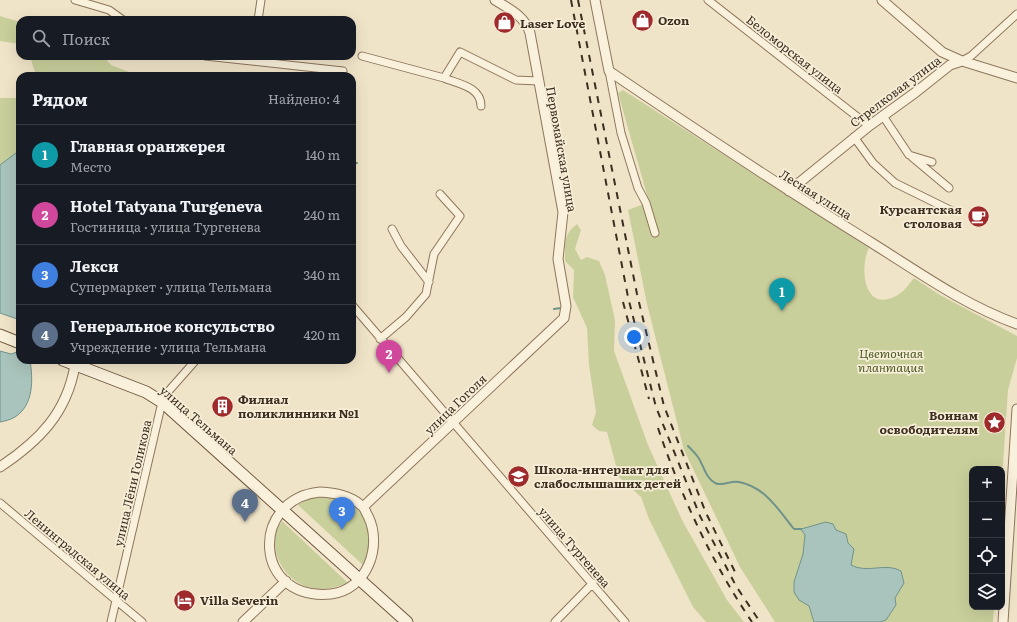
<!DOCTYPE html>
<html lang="ru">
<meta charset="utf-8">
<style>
:root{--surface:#171b24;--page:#242831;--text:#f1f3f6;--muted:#9ea1a6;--line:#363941;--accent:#cc999b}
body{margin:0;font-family:Literata,serif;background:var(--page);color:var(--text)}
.controls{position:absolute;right:12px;bottom:12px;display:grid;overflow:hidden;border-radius:8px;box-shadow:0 4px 16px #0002}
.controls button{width:36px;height:36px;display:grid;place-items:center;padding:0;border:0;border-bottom:1px solid var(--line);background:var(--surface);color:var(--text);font:20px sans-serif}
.you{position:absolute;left:634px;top:337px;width:14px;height:14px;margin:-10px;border:3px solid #fff;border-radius:50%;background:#1a73e8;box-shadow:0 0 0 6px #1a73e833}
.badge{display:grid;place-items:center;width:26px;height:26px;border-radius:50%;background:var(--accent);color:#fff;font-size:13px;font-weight:700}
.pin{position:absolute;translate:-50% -33px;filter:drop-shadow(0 1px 2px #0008)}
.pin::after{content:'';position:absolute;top:21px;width:14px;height:12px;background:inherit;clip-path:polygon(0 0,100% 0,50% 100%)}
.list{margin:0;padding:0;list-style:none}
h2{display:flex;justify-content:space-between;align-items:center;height:52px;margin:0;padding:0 16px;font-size:17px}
h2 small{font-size:13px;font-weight:400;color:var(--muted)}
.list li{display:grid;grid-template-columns:26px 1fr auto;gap:12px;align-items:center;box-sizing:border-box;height:60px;padding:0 16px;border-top:1px solid var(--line)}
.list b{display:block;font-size:15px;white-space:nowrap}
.list p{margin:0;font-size:13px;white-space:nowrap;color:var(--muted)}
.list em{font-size:13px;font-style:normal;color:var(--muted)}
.icon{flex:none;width:22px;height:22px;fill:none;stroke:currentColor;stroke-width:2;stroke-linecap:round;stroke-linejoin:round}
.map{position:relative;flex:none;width:1017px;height:622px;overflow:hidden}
.search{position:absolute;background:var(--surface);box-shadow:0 4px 16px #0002;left:16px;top:16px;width:340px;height:44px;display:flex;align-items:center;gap:10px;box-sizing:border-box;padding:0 14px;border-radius:12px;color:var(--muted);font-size:15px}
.panel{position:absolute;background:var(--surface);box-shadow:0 4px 16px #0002;left:16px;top:72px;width:340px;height:292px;border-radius:12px}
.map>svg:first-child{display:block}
</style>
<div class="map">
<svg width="1017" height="622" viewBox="0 0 1017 622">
<rect width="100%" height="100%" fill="#f0e4c8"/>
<path fill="#c9cf9b" d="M0 16 20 22V44L0 41Z
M30 56H103L111 65 140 76H36Z
M623 90 869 248C859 268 864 313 896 296 904 292 909 284 914 278L940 295 1017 336V358L1008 390 1002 479V469H972V607H994L993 622H775L740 567 684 450 647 304 628 210 649 202 618 93Z
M0 98H20V150L0 165Z
M577 224 581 230 575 249 581 260 587 257 599 261 605 275 615 320 614 351 648 445 682 520 727 600 744 622H706L693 607 649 519 641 497 619 477 607 432 599 431 592 425 596 412 589 365 587 328 573 297 574 270 565 261C565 245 563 234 577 224Z
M322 496C347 498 365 506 369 533 370 538 372 544 371 548 369 554 366 560 364 566L298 505 306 499Z
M282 521 348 583C339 586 330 589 321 589 288 589 262 550 282 521Z"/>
<path fill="#a9c4bc" stroke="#6f938a" d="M20 150V320L0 313V165Z
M20 345V360H30C33 379 34 405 15 417 10 420 5 421 0 422V351L11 354 17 352Z
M826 522 833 524 836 530 846 534 848 543 854 549 851 565C867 574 886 562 901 571L904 583 895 598 896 605 886 620 880 622H814L809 606 799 600 794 592V582L803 554 805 535 801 529Z"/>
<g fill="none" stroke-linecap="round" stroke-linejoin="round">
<path stroke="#6f938a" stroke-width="2" d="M352 164 357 163
M554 309 561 308
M688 446C691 449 695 453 698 457 704 466 705 477 715 483 723 487 730 480 739 482 765 487 778 509 794 529H801"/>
<defs>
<path id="minor" d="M75 0 109 10 123 20
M708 0 869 126
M258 20 261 0
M205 56 343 71
M362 56 444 78 460 52 516 80 538 81
M962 61 971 56 1017 14
M609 71 621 133 638 188 646 203 655 233
M444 78C459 84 481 87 481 106
M883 116 909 155 932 162
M854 137 873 163 895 183 952 211
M912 157 949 188
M392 229 401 246 429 282
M352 305 625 622
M380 339 406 317 426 294 434 254 460 216 440 194
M0 503 142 622
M111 622 162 402 166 394 196 360
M555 622 593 583"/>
<path id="tertiary" d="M595 0 609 71C696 130 783 188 872 243 920 273 964 305 1017 324
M882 0 942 52 962 61 1017 78
M789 191 869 126 916 92 950 65 962 61
M0 467C39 441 67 413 75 365
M320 492C335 493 350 495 362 506 365 508 366 513 368 516 383 546 367 590 331 594 253 602 249 499 320 492Z
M363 507 564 318 566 306 558 259 563 212 530 33C525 16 509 9 495 0
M243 622 286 581
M1003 622 1017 409"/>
<path id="secondary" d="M0 335 20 343
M63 360 146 392 162 402 407 622"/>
</defs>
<use href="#minor" stroke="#8d765c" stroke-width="9"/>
<use href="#tertiary" stroke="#8d765c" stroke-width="11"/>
<use href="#secondary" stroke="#6f573f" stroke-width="13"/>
<use href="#minor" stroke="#faf1dc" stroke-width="7"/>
<use href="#tertiary" stroke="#faf1dc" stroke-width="9"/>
<use href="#secondary" stroke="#faf1dc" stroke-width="11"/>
<path stroke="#3d2e20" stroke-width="2" stroke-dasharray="7 7" stroke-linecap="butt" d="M571 0 628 297 656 407 700 516 736 586 760 622
M578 0 637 294 664 406 706 513 737 576
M623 302 649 399
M658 428C681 496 712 563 752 622"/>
</g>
<defs>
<symbol id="shop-disc" viewBox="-11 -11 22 22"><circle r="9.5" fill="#9e2a2b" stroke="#f7eed8"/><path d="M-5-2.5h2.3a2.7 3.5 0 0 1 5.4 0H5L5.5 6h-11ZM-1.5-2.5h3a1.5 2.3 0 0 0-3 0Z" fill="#fff"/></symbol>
<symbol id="cafe-disc" viewBox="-11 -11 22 22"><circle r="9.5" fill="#9e2a2b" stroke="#f7eed8"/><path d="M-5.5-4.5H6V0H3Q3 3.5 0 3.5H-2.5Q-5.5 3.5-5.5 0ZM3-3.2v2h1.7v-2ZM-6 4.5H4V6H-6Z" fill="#fff"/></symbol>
<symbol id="building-disc" viewBox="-11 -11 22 22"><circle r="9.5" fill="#9e2a2b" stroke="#f7eed8"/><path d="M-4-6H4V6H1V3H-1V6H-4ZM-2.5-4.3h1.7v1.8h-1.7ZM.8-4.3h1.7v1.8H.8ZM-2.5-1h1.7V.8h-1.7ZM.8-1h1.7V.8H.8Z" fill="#fff"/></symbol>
<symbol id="sight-disc" viewBox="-11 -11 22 22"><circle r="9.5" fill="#9e2a2b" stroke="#f7eed8"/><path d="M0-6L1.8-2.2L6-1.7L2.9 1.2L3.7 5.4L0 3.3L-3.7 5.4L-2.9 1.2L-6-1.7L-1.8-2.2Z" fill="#fff"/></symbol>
<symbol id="school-disc" viewBox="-11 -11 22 22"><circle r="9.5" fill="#9e2a2b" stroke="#f7eed8"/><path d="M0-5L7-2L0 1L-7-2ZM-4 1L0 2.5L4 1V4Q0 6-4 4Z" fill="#fff"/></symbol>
<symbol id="hotel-disc" viewBox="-11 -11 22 22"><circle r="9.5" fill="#9e2a2b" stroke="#f7eed8"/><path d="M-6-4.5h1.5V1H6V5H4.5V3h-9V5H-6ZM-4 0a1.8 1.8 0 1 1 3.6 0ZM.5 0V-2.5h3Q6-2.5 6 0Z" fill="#fff"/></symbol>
</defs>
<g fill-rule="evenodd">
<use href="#shop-disc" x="630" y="8" width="25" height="25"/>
<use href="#shop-disc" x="492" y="10" width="25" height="25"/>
<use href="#cafe-disc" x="966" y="204" width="25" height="25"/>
<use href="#building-disc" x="210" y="394" width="25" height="25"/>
<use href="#sight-disc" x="982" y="410" width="25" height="25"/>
<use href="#school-disc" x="506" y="464" width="25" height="25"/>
<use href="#hotel-disc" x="172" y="588" width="25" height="25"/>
</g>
<g text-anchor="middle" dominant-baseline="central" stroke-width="3.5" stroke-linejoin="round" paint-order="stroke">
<g font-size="12" font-weight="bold" fill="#3d2e20" stroke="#f7eed8" text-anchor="start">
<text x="658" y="20">Ozon</text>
<text x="520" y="23">Laser Love</text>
<text x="962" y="209" text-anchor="end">Курсантская<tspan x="962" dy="14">столовая</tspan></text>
<text x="238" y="399">Филиал<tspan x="238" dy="14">поликлинники №1</tspan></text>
<text x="978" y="415" text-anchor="end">Воинам<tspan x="978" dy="14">освободителям</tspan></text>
<text x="534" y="469">Школа-интернат для<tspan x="534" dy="14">слабослышаших детей</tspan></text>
<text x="200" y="600">Villa Severin</text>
</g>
<g font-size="12" fill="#3d2e20" stroke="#f7eed8">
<text transform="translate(795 54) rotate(38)">Беломорская улица</text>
<text transform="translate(895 91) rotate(-37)">Стрелковая улица</text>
<text transform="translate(562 149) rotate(80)">Первомайская улица</text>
<text transform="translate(816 194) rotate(32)">Лесная улица</text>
<text transform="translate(455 404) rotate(-44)">улица Гоголя</text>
<text transform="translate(199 420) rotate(41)">улица Тельмана</text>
<text transform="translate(132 483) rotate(-77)">улица Лёни Голикова</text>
<text transform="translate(575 547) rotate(49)">улица Тургенева</text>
<text transform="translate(78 554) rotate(40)">Ленинградская улица</text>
</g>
<g font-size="12" font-style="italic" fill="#4d5a26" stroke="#f7eed8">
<text x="891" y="353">Цветочная<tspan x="891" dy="14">плантация</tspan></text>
</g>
</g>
</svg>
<div class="controls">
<button>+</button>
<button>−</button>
<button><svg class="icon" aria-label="locate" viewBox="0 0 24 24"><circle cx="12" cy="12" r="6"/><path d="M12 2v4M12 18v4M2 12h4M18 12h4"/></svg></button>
<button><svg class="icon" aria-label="layers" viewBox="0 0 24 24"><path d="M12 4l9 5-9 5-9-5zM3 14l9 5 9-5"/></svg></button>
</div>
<div class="you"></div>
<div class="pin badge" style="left:782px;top:311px;background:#0f9aa8">1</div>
<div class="pin badge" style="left:389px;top:373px;background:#d1479c">2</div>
<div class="pin badge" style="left:342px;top:530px;background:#3f7fe0">3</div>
<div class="pin badge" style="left:245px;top:522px;background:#5c6f8a">4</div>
<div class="search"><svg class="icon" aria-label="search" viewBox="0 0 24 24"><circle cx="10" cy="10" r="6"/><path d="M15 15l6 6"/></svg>Поиск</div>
<section class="panel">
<h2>Рядом<small>Найдено: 4</small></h2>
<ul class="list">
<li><span class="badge" style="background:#0f9aa8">1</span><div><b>Главная оранжерея</b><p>Место</p></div><em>140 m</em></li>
<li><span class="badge" style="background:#d1479c">2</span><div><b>Hotel Tatyana Turgeneva</b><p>Гостиница · улица Тургенева</p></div><em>240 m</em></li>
<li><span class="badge" style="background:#3f7fe0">3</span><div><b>Лекси</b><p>Супермаркет · улица Тельмана</p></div><em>340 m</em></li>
<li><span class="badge" style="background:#5c6f8a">4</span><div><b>Генеральное консульство</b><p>Учреждение · улица Тельмана</p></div><em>420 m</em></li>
</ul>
</section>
</div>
